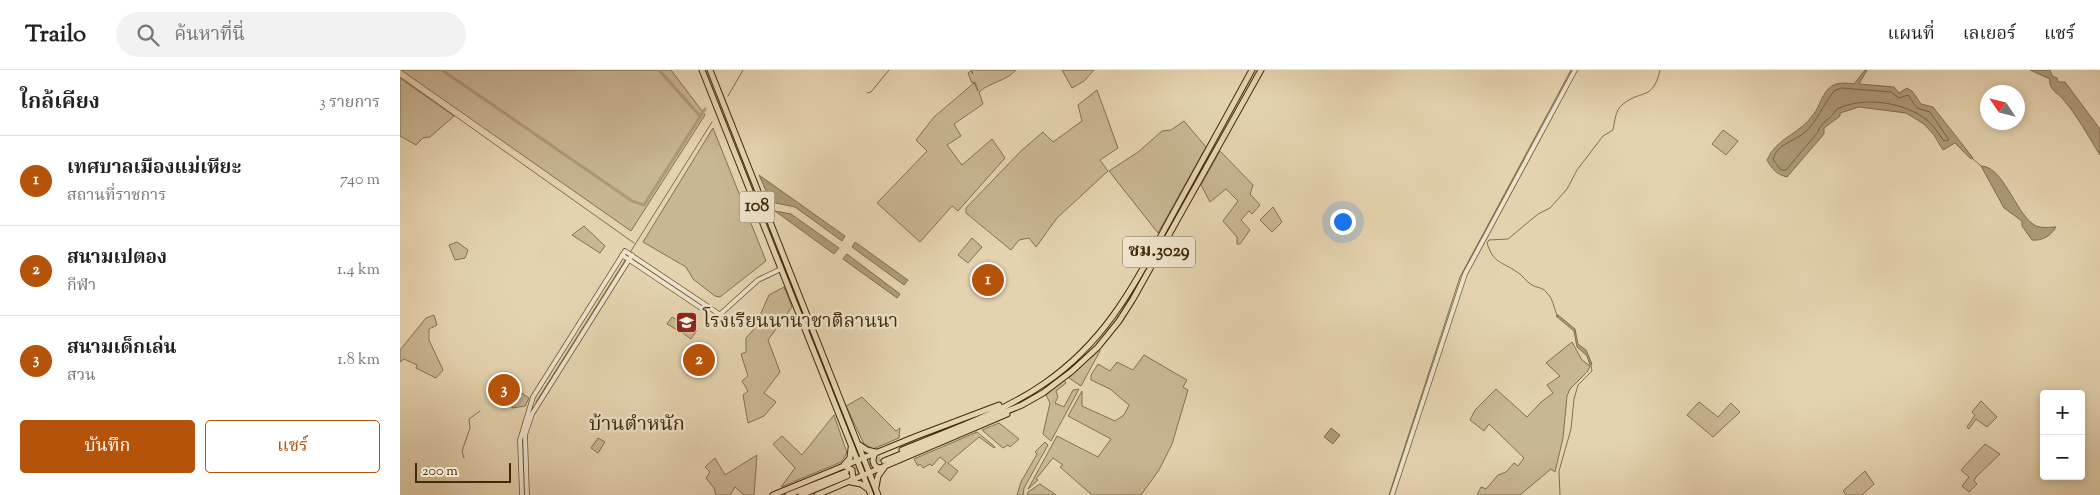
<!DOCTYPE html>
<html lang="th">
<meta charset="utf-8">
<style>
:root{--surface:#fff;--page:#f2f2f2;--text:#222;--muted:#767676;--line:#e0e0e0;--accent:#b45309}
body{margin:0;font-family:"Sorts Mill Goudy","Noto Serif Thai",serif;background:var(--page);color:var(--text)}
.controls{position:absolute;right:15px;bottom:15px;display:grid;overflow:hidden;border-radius:5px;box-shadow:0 2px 8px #0003}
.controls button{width:45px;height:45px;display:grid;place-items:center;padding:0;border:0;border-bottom:1px solid var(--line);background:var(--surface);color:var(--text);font:25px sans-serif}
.compass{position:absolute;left:1580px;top:15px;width:45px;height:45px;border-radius:50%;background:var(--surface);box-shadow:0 2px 8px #0003;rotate:305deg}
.scale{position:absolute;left:15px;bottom:12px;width:96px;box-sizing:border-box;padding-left:5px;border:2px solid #402b0b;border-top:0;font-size:14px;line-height:18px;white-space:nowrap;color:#402b0b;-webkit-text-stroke:4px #eee2cb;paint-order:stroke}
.you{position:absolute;left:942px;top:151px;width:18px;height:18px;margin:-12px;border:4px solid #fff;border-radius:50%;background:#1a73e8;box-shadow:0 0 0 8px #1a73e833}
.badge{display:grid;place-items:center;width:32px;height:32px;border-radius:50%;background:var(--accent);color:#fff;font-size:16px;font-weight:700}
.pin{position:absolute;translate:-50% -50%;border:2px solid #fff;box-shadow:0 1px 5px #0006}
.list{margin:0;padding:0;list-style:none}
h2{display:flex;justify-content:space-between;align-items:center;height:65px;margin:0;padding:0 20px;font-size:21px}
h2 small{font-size:16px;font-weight:400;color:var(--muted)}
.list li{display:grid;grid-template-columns:32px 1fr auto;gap:15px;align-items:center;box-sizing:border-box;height:90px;padding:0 20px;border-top:1px solid var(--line)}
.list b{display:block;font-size:19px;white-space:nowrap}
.list p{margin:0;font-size:16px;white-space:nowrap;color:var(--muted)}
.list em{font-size:16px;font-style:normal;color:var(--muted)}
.actions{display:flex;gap:10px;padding:15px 20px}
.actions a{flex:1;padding:11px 0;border:1px solid var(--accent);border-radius:5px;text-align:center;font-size:18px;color:var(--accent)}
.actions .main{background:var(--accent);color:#fff}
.icon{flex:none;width:28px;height:28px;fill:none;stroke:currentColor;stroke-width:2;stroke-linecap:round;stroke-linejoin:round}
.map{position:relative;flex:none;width:1700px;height:425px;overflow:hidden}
header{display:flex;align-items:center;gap:30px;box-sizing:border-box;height:70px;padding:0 25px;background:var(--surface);border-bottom:1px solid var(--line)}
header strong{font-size:24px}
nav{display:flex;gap:28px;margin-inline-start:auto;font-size:18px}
.search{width:350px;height:45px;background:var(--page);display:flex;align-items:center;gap:12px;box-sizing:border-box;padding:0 18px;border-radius:28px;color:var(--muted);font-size:19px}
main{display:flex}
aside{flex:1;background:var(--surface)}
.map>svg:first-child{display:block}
</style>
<header>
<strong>Trailo</strong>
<div class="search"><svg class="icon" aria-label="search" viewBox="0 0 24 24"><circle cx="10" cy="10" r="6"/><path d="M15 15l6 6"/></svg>ค้นหาที่นี่</div>
<nav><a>แผนที่</a><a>เลเยอร์</a><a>แชร์</a></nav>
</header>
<main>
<aside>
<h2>ใกล้เคียง<small>3 รายการ</small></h2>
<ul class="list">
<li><span class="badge">1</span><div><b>เทศบาลเมืองแม่เหียะ</b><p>สถานที่ราชการ</p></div><em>740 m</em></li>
<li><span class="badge">2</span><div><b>สนามเปตอง</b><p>กีฬา</p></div><em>1.4 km</em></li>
<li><span class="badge">3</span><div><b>สนามเด็กเล่น</b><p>สวน</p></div><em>1.8 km</em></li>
</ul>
<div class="actions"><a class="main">บันทึก</a><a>แชร์</a></div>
</aside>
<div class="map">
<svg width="1700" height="425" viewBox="0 0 1700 425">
<rect width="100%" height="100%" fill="#e5d3af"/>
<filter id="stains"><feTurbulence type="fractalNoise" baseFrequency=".004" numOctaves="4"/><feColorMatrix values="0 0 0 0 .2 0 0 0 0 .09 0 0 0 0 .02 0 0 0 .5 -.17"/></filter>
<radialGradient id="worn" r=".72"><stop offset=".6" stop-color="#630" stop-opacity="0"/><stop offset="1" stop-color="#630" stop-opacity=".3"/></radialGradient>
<path fill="#c9b693" stroke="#84704f" d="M1 0H271L305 45 231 161Z
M571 0H616C605 12 590 12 579 22L583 34 554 54 561 66 547 75 562 95 592 69 605 88 558 141 552 136 520 172 477 133 527 81 516 70 534 47 574 13 578 21 575 12 572 13 568 3 571 1 573 4Z
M662 0H694L684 11 672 18Z
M0 8 54 46 30 67 23 68 16 75 0 66Z
M697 20 718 78 700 90 708 101 657 148 636 177 629 168 619 170 611 180 566 143V138L621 81 643 62 653 72 682 51 678 35Z
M784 51 806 77 758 163 709 101 738 82 762 61 771 60Z
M313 58 366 191 320 227 315 226 293 209 286 197 243 172Z
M1323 60 1338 71 1326 85 1312 74Z
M820 81 853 115 850 124 860 135 852 144 849 141 841 150 850 160 840 174H837V167L823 151 838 131 826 119 810 132 801 115Z
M873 137 882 152 872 162 860 150Z
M184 156 205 176 200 183 172 165Z
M572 168 582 177 568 193 558 185Z
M57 172 68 180 65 188 55 190 49 175Z
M384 217 392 237 368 270 380 302 364 323 376 332 364 346 348 353 343 325 348 321 342 311 348 306 341 284 346 282V268L354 259 369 225Z
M34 245 37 255 29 259V270L43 300 36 308 16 298 17 295 4 289 0 292V280L26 248Z
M272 247 283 254 279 261 267 254Z
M286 252 297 260 291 269 280 261Z
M1172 272 1182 290 1190 296 1188 301 1170 319 1167 326 1163 368 1155 402 1151 399 1120 425H1077L1081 417 1086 419 1098 405 1106 402 1114 393 1118 396 1124 388 1089 354 1084 361 1070 350 1075 340 1096 319 1127 347 1141 332 1153 323 1147 315 1160 306 1146 293Z
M699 279 700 281 681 316 669 308Z
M744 285 787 310 783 317 788 320 772 374 759 400 741 425H692L660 397 663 395 653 388 636 409 638 410 628 419 657 366 698 387 711 369 668 346 682 321V336L715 351 724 345 729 335 710 319 691 310V305L698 294 710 301 717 292 733 300Z
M99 308 129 328 125 336 112 338V333H106Z
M664 310 666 313 656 321 658 327 655 333 664 337 673 320 679 319 651 371 643 364 650 333 646 325Z
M462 327 496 361 500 358 499 368 473 379 464 374 446 336Z
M1581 331 1597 347 1587 357 1576 349 1569 359 1567 357 1575 345 1572 342Z
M1299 332 1318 347 1331 333 1340 342 1313 367 1287 345Z
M434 345 447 383 441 392 381 417 395 398 373 374 382 366 402 385Z
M599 353 619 369 610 377 608 375 603 378 582 360Z
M577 362 595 377 594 378 579 367 548 393 558 401 550 411 538 402 546 392 540 387 532 396 530 394 523 398 520 394 518 396 514 389Z
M198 368 205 372 198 383 191 378Z
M645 372 648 375 624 418 623 425H617L621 412 637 384 635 382Z
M1585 374 1600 384 1576 407 1574 411 1577 414 1569 422 1562 416 1569 407 1561 400Z
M357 385 354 425H344L335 417 330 425H316L314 418 306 408 310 402 305 397 315 388 325 405Z
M1465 401 1474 414 1462 425H1446L1443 421Z
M640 414 656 425H627L628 422Z"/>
<path fill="#ad9a77" stroke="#816e4c" d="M1465 0H1467L1459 14 1494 17 1499 23 1507 18 1512 21 1521 34 1533 37 1573 88 1571 89 1555 73 1543 80 1534 65 1524 54 1506 43 1459 37 1440 43V46L1424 58V64L1387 107C1376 104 1372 99 1367 90 1376 68 1400 64 1413 45 1420 37 1422 22 1432 16 1437 12 1448 13 1454 14Z
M1630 0H1650L1652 6 1657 8 1658 12H1665L1700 59V85C1688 66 1677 45 1662 28 1656 22 1648 18 1650 9Z
M1581 96C1603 96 1616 143 1633 154 1639 159 1648 157 1656 157 1651 166 1642 171 1632 170L1622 156V151L1604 138Z
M359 105 445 166 442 171 395 137 371 132Z
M375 141 391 144 439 178 434 184Z
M455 172 508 210 504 215 452 177Z
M447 184 500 224 497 228 443 189Z
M1158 245 1175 259 1178 274 1186 280 1192 294 1190 295 1187 286 1177 277 1174 261 1156 246Z
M931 358 940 365 933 374 924 367Z"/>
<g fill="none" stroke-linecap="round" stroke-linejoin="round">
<path stroke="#766241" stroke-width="1" d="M1442 18 1491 22 1499 28 1508 25 1517 38 1530 42 1549 70 1544 71C1539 64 1534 56 1527 50 1504 32 1464 26 1437 39 1432 49 1421 51 1418 62L1386 100H1381L1373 90C1376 74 1393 72 1404 63 1418 51 1423 34 1434 21Z"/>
<path stroke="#816e4c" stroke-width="1" d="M0 7 234 173
M467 23 471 22 489 0
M328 26 343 0
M1572 88 1581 96
M1158 247C1153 238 1154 229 1146 222 1142 217 1137 218 1132 215 1126 212 1123 205 1117 202 1101 191 1094 194 1087 173L1089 170 1108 169 1138 144 1150 138 1167 119 1177 100 1203 66 1213 60C1215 51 1215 40 1223 34 1242 19 1253 31 1260 0
M136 332 312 52
M129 345 131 341
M123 366 122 383 125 425
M64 388 62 381 70 358 69 349 80 341
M989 425 1060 207 1171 0
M1160 425 1159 401 1171 359 1174 329 1178 315 1192 301 1191 295"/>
<path stroke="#ad9a77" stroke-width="3" d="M42 0 232 131 244 135 305 39
M259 0 300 46"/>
<path stroke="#c4b18e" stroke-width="5" stroke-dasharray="5 2.5" stroke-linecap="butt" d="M448 401 483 388
M450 405 476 394"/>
<defs>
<path id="tertiary" d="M222 185 316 248 358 210 381 199
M122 425 120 370 133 327 225 181 319 244
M127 425 125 365 132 344 232 185
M992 425 1065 204 1175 0"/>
<path id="primary" d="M302 0 471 425
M310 0 478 425
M458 374 467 380 475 382
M502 380C550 360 602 343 645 313 710 268 737 209 774 142 800 95 826 48 852 0
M476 382C471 389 472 397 481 398
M484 391 622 335 643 323 672 301 698 277 719 251 733 229 861 0
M444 395 450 388 451 378
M445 396 452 400 453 408 450 411
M451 412 461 414 468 419
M476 417 478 406 484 398
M373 425 517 366 599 335
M388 425 446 402
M401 425 447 406
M417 425 607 344"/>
</defs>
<use href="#tertiary" stroke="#695534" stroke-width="5.5"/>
<use href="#primary" stroke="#402b0b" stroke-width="7"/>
<use href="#tertiary" stroke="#eee2cb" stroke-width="4"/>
<use href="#primary" stroke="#e5d3af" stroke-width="5"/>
</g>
<defs>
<symbol id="school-square" viewBox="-11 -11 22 22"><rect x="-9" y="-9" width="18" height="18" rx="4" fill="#8f2418" stroke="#eee2cb"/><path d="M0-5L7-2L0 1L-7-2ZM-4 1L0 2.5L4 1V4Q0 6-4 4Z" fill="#fff"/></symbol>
</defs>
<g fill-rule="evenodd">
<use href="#school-square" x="274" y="240" width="25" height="25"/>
</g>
<g text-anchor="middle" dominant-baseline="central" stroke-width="5" stroke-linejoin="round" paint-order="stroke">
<g fill="#eee2cb" stroke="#746245" stroke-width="1">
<rect x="339.5" y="121.5" width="35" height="31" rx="4"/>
<rect x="723" y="166.5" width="72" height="31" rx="4"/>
</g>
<g font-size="18" font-weight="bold" fill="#402b0b">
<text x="357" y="137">108</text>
<text x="759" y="182">ชม.3029</text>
</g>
<g font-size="19" fill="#402b0b" stroke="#eee2cb" text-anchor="start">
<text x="303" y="252">โรงเรียนนานาชาติลานนา</text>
</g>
<g font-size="20" fill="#402b0b" stroke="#eee2cb">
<text x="237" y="355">บ้านตำหนัก</text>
</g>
</g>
<rect width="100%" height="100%" filter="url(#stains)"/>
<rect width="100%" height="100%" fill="url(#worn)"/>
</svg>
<div class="controls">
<button>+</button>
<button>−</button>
</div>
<svg class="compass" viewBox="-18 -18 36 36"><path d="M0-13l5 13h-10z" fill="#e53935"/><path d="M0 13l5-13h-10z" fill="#767676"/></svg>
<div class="scale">200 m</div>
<div class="you"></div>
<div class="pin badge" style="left:588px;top:210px">1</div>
<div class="pin badge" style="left:299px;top:290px">2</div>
<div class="pin badge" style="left:104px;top:320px">3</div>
</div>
</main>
